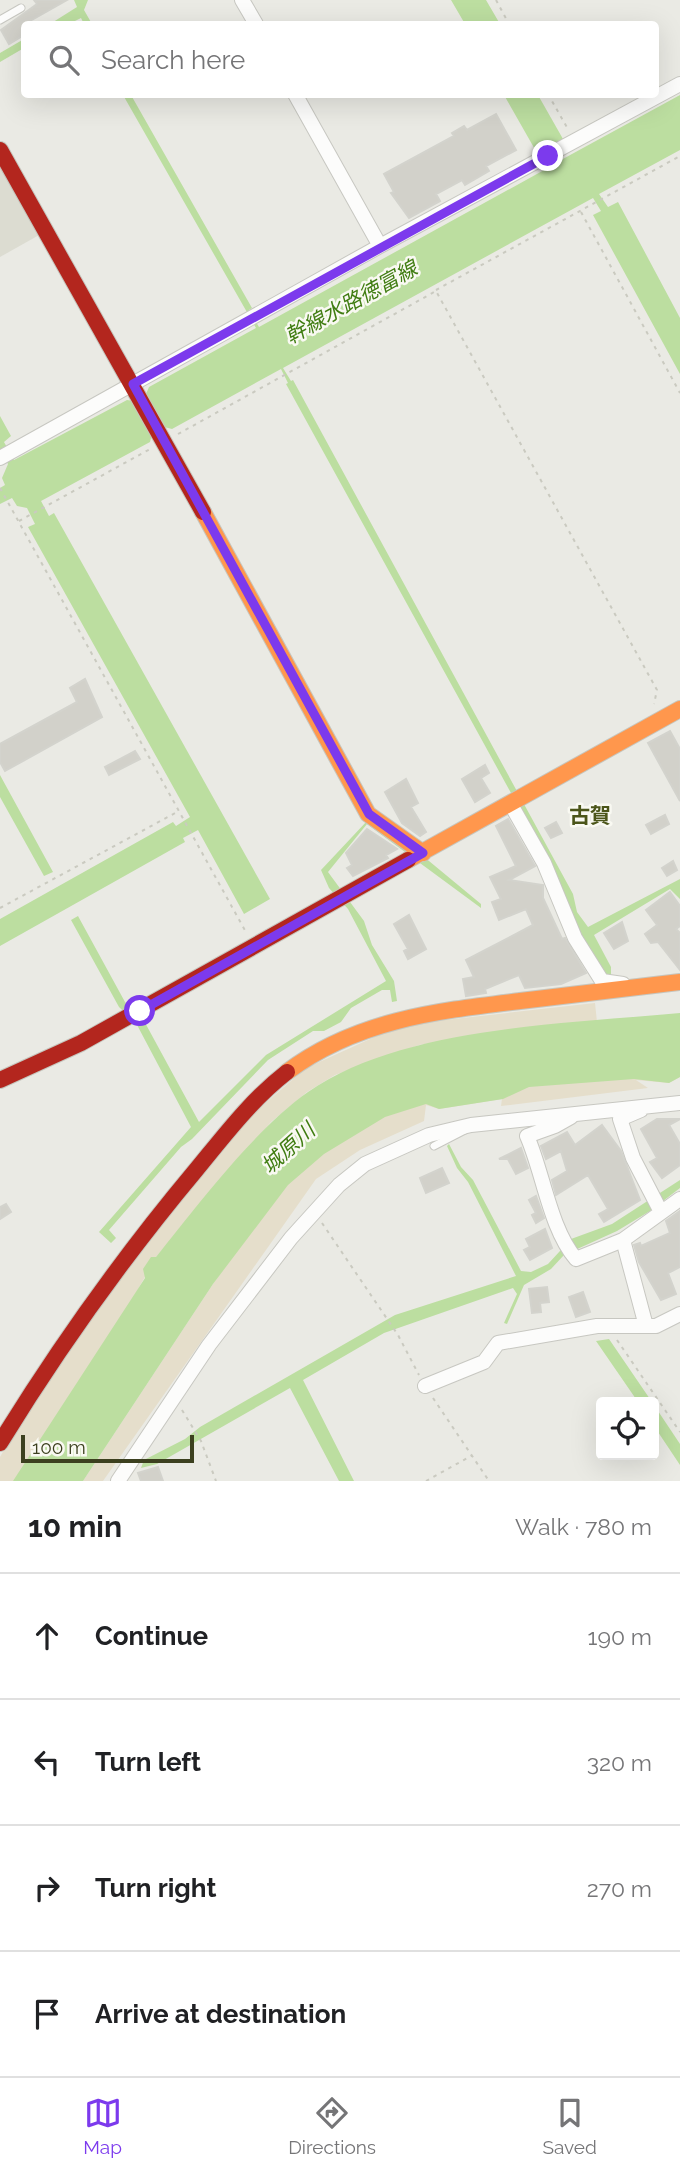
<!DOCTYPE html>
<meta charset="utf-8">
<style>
:root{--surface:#fff;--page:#f2f2f2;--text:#202124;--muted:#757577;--line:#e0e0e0;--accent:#7c3aed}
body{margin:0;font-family:Raleway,"Noto Sans JP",sans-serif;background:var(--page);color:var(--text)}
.controls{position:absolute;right:21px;bottom:21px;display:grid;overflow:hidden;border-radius:7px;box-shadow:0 7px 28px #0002}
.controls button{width:63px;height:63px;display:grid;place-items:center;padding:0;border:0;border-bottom:2px solid var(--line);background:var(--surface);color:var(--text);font:35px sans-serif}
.scale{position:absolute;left:21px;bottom:18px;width:173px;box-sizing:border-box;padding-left:7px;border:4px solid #3c401f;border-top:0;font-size:19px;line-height:24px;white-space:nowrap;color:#3c401f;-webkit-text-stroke:5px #f9f9f2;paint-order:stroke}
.stop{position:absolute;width:21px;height:21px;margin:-16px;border:5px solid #7c3aed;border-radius:50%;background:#fff}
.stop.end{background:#7c3aed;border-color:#fff;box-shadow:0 2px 7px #0008}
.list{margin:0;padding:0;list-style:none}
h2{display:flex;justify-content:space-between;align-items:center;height:91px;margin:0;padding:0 28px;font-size:30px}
h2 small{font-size:23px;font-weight:400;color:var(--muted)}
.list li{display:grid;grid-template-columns:46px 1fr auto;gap:21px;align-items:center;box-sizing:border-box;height:126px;padding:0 28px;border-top:2px solid var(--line)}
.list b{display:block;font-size:26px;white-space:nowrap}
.list em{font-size:23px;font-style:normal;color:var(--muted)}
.icon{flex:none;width:38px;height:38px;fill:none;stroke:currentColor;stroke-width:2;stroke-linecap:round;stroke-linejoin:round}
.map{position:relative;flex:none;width:680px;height:1481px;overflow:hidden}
.search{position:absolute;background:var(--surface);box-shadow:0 7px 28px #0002;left:21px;right:21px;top:21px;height:77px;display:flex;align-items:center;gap:18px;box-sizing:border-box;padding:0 24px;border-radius:7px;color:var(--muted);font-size:26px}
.sheet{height:595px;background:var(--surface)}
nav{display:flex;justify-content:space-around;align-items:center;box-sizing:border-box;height:98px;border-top:2px solid var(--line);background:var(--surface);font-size:19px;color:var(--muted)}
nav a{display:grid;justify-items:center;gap:4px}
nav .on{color:var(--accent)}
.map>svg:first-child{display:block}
</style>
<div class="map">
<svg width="680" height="1481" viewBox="0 0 680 1481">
<rect width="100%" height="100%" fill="#eaeae4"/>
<path fill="#dcdcd1" d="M0 163 41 234 0 257Z"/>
<path fill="#e5decb" d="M595 1003 597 1022 493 1032 419 1045 335 1075 307 1092 271 1122 156 1257 31 1481H0V1457L50 1371 146 1238 254 1113 306 1068 401 1025Z
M680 1077 669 1083 636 1080 648 1088 501 1106 502 1099 439 1109 426 1105 424 1121 360 1150 316 1179 103 1481H83L213 1284 286 1180 332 1137 441 1085Z"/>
<path fill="#bcdea0" d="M74 0H88L84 10 92 24H84L81 18 69 24H50L77 7Z
M451 0H486L500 24H465Z
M24 39V48L0 62V53Z
M123 95H131L252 308 249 310 259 327 555 164 547 148 537 153 504 95H538L563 139 552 145 561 160 680 95V150L599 194 608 207 618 202 680 318V374L593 215 601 211 593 198 283 368 291 381 293 380 573 894 577 912 588 927 680 879V899L670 889 594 935 611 967V978L603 976 581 938 511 793 286 384 288 383 281 369 172 429 164 427 152 434 150 442 41 501 49 516 54 513 270 899 244 914 198 830 183 838 185 842 0 946V919L173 822 176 826 190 817 28 527 35 524 27 508 17 506 12 498 0 504V488L5 485 2 478 8 464 0 449V416L11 436 4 442 14 460 127 400 134 401 146 394 149 387 256 328Z
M0 775 53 872 44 876 0 797Z
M367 821 429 861 481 904V908L367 824 328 872 364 921 372 945 394 981 397 1001 392 1002 390 990H382L351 1008 341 1022 324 1031H313L268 1060 192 1139 181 1147 109 1230 116 1238 111 1243 99 1232 191 1127 136 1023 119 1007 71 920 78 916 125 1002 143 1019 199 1122 266 1055 386 981 348 909 329 888 321 870Z
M680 1013V1077L669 1083 634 1079 529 1087 503 1099 439 1109 426 1104 385 1117 324 1154 288 1185 213 1284 83 1481H13L145 1278 143 1269 151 1257H156C197 1206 255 1129 308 1092 402 1026 567 1024 680 1013Z
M449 1144 461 1167 473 1180 521 1271 531 1272 548 1264 571 1239 612 1224 680 1180V1188L650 1211 617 1231 564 1255 551 1269 524 1285 507 1324 504 1323 517 1294 513 1288 384 1333 303 1380 354 1481H339L290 1388 157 1464 141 1468 144 1460 185 1439 200 1427 395 1315 516 1276 468 1182 457 1168 447 1146Z
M609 1339 652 1402H638L596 1341Z
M654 1405 680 1444V1465L654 1426Z"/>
<path fill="#d2d1ca" stroke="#d3d3cd" stroke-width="2" d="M34 0H67L30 21 32 24H24V35L9 44 1 30 37 4Z
M496 114 516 150 486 166 489 171 465 185 462 180 436 194 440 201 409 218 391 193 394 192 384 174 454 136 452 133 464 126 467 130Z
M85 679 102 717 5 771 0 762V744L77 702 70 688Z
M670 731 680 749V801L648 743Z
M135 751 140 759 109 775 105 767Z
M485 765 489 773 481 778 490 793 475 802 462 779Z
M406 779 418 803 411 807 426 832 420 836 402 823 385 792Z
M665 815 669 824 651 834 646 825Z
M508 819 535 866 509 880 543 885V898L562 939 565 938 586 973 561 984 525 988 519 975 485 989 486 993 466 996 463 979 474 977 466 960 533 925 526 909 499 920 492 902 501 899 490 877 516 866 496 826Z
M556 822 562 833 551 838 545 828Z
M367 829 397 849 386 855 388 858 353 876 347 868 352 865 346 853Z
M673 861 677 870 667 876 662 868Z
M670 892 680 906V926L676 929 680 933V970L658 942 651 943 645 934 657 925 646 910Z
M409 915 426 949 408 959 404 951 408 949 394 924Z
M622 922 628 941 614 949 604 933Z
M657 1119H680L669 1125 680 1144V1165L662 1178 650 1162 657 1158 641 1129Z
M602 1125 621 1151 640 1200 604 1222 599 1214 608 1209 588 1175 556 1195 552 1180 567 1171 561 1151 546 1159 541 1146 567 1132 575 1145Z
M521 1148 528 1168 516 1174 508 1159H499Z
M442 1168 449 1183 426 1193 420 1178Z
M536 1196 544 1218 536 1223 532 1215 536 1213 529 1200Z
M6 1204 11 1212 0 1219V1207Z
M680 1211V1267L668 1273 676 1294 661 1300 639 1262 634 1245 640 1243 641 1246 670 1233 666 1221Z
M545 1229 552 1248 530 1260 524 1250 530 1247 526 1239Z
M547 1287 549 1302 540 1303 541 1312 532 1313 529 1289Z
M583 1292 590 1312 576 1317 569 1297Z
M158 1467 163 1481H141L138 1473Z"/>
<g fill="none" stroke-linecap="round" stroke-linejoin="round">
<defs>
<path id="lane" d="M0 20 21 8
M434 1146 465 1130"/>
<path id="street" d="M242 0 256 24
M295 94 380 246
M0 458 380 246 680 84
M510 803 544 863 575 938 602 981 623 984
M641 1110 620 1119 633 1158 661 1212
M571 1117 555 1126 527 1136C543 1172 550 1229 576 1259L623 1240 680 1199
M623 1240 646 1326
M425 1386 484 1362 498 1343 597 1326H656L680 1314
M118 1481 209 1345 291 1238 339 1185 365 1164 429 1135 471 1125 680 1103"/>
<path id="slow" d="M203 512 368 814 423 853
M408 860 680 709
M287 1072C356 1020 437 1011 520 1001 573 995 627 988 680 982"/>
<path id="jam" d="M0 150 203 512
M0 1080 81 1043 408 860
M0 1443C59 1347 124 1256 196 1170 224 1136 251 1100 287 1072"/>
</defs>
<use href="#lane" stroke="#c7c7c1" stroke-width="9"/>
<use href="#street" stroke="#c7c7c1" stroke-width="16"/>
<use href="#slow" stroke="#c6c6be" stroke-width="18"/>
<use href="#jam" stroke="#c6c6be" stroke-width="18"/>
<path stroke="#cacac0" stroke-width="2" stroke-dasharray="3.5 5" stroke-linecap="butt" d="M496 0 509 24
M548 94 569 131
M581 212 680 393
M436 290 680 156
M178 434 436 291 657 690 654 704
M0 488 247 934
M19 521 152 448
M0 908 177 812
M322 1223 398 1335 419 1375
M617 1340 680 1432
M433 1398 489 1481
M182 1410 201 1441 216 1481
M426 1481 471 1456"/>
<use href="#lane" stroke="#fcfcfb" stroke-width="7"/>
<use href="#street" stroke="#fcfcfb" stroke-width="14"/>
<use href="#slow" stroke="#ff974d" stroke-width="16"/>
<use href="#jam" stroke="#b3261e" stroke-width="16"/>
</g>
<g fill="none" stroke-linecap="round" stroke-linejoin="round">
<path stroke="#7c3aed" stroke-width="9" d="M140 1011 423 853 369 814 133 384 548 156"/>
</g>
<g text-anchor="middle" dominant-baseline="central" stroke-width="5" stroke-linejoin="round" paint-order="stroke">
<g font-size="21" font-style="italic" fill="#407d12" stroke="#f9f9f2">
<text transform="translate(351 302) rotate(-29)">幹線水路徳富線</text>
<text transform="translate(288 1148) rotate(-42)">城原川</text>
</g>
<g font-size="21" font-weight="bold" fill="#4b5519" stroke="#f9f9f2">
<text x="590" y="815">古賀</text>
</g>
</g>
</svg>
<div class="controls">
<button><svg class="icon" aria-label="locate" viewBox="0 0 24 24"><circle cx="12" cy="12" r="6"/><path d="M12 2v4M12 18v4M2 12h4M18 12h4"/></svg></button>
</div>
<div class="scale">100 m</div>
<div class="stop" style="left:140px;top:1011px"></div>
<div class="stop end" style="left:548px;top:156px"></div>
<div class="search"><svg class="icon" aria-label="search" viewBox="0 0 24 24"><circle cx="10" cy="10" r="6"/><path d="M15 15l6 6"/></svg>Search here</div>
</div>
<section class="sheet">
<h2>10 min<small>Walk · 780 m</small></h2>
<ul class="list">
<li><svg class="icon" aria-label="ahead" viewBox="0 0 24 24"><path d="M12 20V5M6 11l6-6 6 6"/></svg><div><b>Continue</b></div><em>190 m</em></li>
<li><svg class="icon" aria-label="left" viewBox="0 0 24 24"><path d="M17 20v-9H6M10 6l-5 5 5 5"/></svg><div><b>Turn left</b></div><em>320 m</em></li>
<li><svg class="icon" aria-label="right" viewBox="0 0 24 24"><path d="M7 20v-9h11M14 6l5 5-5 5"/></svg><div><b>Turn right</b></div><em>270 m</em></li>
<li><svg class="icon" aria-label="arrive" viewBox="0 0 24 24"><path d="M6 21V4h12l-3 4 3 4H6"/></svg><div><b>Arrive at destination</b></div></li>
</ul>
</section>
<nav>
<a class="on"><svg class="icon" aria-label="map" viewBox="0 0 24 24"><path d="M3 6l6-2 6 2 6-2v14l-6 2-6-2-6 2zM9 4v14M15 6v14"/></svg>Map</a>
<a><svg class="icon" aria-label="directions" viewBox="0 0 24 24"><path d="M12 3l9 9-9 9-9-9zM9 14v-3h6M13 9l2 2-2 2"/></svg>Directions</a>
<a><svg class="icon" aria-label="saved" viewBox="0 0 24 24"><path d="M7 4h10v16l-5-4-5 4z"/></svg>Saved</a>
</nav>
